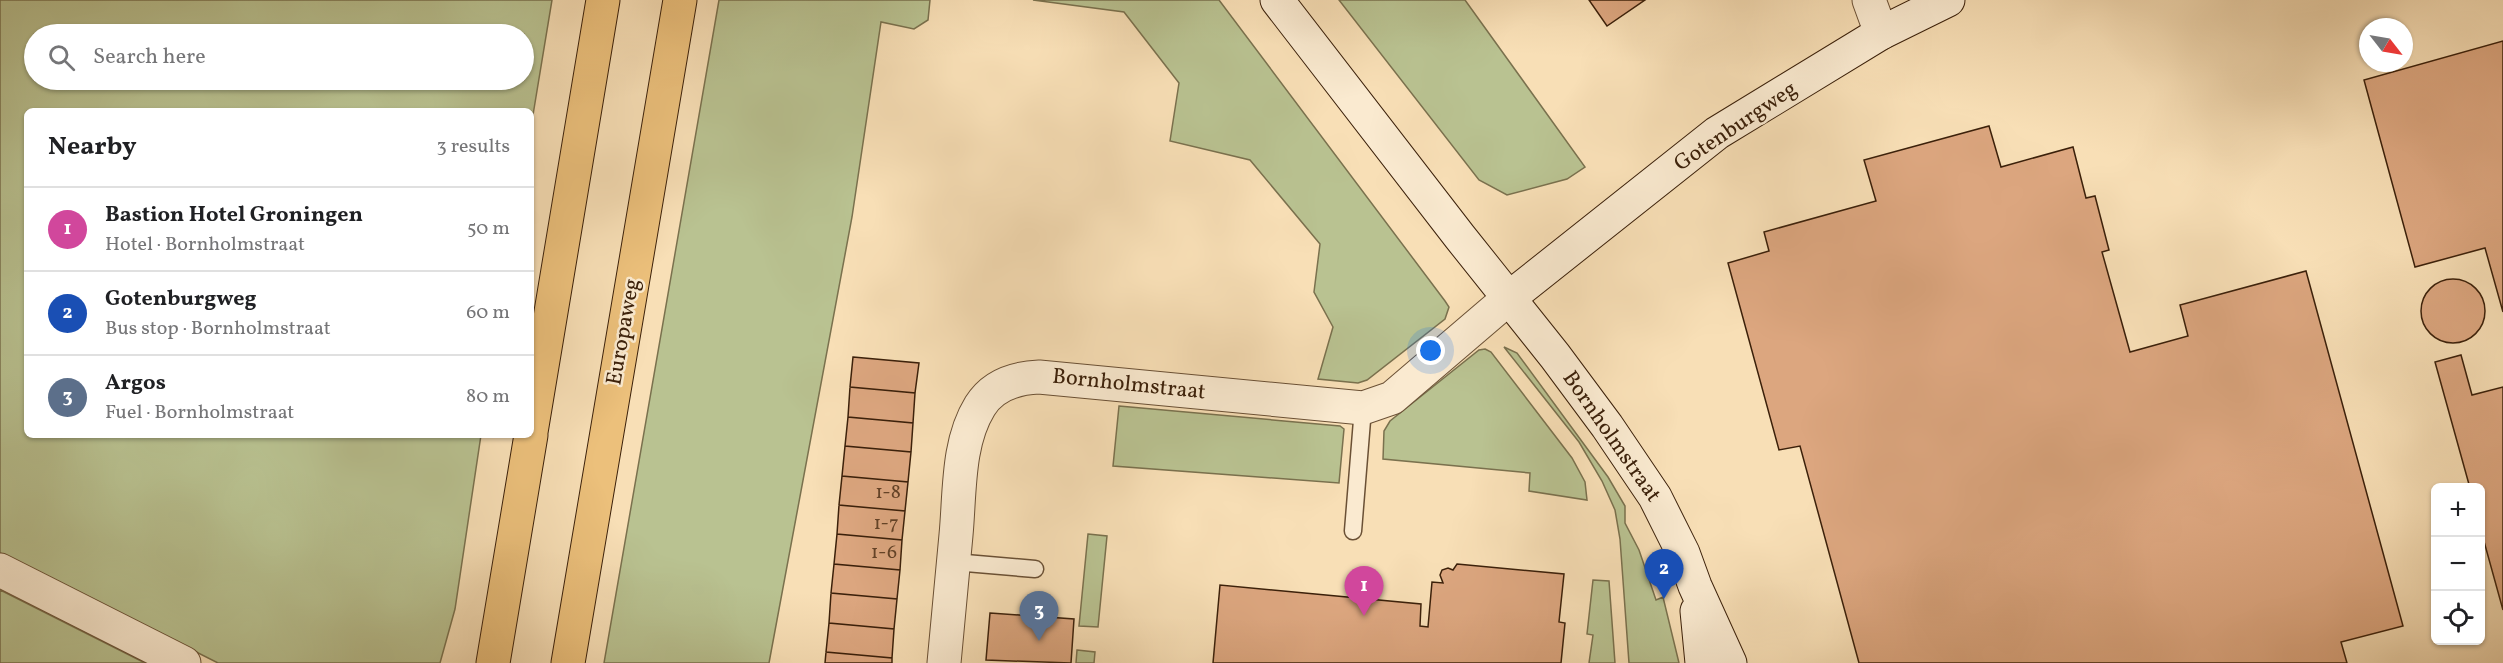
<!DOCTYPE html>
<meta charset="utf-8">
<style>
:root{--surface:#fff;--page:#f6f6f6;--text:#202124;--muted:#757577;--line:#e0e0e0;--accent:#7c3aed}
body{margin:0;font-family:Vollkorn,serif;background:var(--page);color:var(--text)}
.controls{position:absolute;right:18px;bottom:18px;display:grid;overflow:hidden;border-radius:9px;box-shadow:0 2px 4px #0004}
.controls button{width:54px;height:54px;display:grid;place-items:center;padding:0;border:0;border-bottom:2px solid var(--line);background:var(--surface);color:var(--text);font:30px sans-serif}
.compass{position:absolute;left:2359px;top:18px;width:54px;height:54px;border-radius:50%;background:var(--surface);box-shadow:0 2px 4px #0004;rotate:121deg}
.you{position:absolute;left:1431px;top:351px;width:21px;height:21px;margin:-15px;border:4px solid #fff;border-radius:50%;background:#1a73e8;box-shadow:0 0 0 9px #1a73e833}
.badge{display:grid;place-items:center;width:39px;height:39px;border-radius:50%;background:var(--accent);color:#fff;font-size:20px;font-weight:700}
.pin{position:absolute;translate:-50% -50px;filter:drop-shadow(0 2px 3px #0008)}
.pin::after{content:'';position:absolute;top:32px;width:21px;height:18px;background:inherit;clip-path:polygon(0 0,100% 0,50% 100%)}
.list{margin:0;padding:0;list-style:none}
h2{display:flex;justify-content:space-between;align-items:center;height:78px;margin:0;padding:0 24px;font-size:26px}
h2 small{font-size:20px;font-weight:400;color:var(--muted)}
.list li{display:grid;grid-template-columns:39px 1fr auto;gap:18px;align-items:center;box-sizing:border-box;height:84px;padding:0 24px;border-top:2px solid var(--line)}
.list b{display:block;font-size:22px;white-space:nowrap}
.list p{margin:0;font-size:20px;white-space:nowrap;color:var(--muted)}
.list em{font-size:20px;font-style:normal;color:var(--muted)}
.icon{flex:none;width:33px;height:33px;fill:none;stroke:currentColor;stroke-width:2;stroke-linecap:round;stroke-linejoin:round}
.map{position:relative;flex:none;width:2503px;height:663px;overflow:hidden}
.search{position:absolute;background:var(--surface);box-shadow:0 2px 4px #0004;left:24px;top:24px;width:510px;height:66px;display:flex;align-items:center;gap:15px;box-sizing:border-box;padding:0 21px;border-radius:33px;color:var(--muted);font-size:22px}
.panel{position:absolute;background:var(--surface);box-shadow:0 2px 4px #0004;left:24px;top:108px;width:510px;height:330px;border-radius:9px}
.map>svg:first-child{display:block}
</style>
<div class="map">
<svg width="2503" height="663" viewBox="0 0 2503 663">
<rect width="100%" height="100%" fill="#f8dfb6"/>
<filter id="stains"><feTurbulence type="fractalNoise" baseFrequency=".00333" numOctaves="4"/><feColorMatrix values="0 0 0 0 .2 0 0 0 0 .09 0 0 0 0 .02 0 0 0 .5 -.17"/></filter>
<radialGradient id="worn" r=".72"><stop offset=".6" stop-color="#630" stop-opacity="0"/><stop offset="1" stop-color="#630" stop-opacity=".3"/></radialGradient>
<path fill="#b9c291" stroke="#7a714e" stroke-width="1.5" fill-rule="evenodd" d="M0 0H552L531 127V111H27V435H481L455 609 440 663H218L0 553ZM34 34H524V80H34Z
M719 0H930L928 20 914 29 881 22 852 217 769 663H604Z
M1033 0H1219L1445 301 1449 307 1445 319 1367 380 1358 383 1318 379 1333 327 1314 292 1320 244 1250 160 1170 141 1179 83 1124 12Z
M1339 0H1465L1585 167 1567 179 1507 195 1479 180Z
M1504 347 1517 353 1608 477 1625 506V523L1639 550 1656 600 1663 597 1679 663H1629L1620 539 1615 510 1602 481 1579 442Z
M1485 349 1491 352 1572 458 1585 482 1587 500 1529 491 1530 473 1383 459 1384 431 1390 421 1479 350Z
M1119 406 1340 426 1344 429 1339 483 1113 466Z
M1088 534 1107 536 1098 627 1079 626Z
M1593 580 1609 581 1615 663H1589L1593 635 1587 634Z
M0 590 145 663H0Z
M1077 650 1095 652 1094 663H1076Z"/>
<path fill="#dca67f" stroke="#3b200a" stroke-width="1.5" d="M1589 0H1645L1607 26Z
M2503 41V312L2485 248 2415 267 2364 80Z
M1989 126 2001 167 2073 147 2086 198 2095 196 2109 250 2102 252 2130 352 2188 336 2180 305 2306 271 2403 626 2341 642 2347 663H1859L1800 446 1779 450 1728 263 1769 251 1764 232 1876 201 1864 160Z
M2421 311a32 32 0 1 1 64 0a32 32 0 1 1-64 0Z
M2461 355 2472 395 2503 387V610L2480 527V488H2470L2435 362Z
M853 357 919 363 915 393 850 387Z
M850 387 915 393 913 423 848 417Z
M848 417 913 423 911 452 845 446Z
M845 446 911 452 908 482 842 476Z
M842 476 908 482 905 511 839 505Z
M839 505 905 511 902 540 837 534Z
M837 534 902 540 900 570 834 564Z
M834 564 900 570 897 599 831 593Z
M1457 564 1564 574 1559 622 1565 623 1561 663H1213L1220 585 1421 604 1420 626 1428 627 1432 582 1443 583 1440 575 1442 570 1448 568 1453 570Z
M831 593 897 599 894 629 829 623Z
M990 613 1074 619 1071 663 986 660Z
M829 623 894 629 892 658 826 652Z
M826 652 892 658V663H825Z"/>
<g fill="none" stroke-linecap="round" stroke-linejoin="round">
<defs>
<path id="lane" d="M1353 531 1363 408
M954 562 1035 569"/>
<path id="street" d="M1869 0 1881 33
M0 570 184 663
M944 663C948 620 952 578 956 535 960 493 957 443 980 406 993 385 1016 378 1039 377L1363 408 1392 398 1509 298"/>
<path id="secondary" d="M1277 0 1460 237 1555 356 1607 426 1655 497 1683 553 1695 586 1730 663
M1509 298 1717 133 1881 33 1948 0
M1697 611 1702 663"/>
<path id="highway" d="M531 432 603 0
M493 663 531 435
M568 663 680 0"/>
</defs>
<use href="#lane" stroke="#6a5035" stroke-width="19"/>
<use href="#street" stroke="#6a5035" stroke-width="35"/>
<use href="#secondary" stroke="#3b200a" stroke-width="35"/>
<use href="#highway" stroke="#3b200a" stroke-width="35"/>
<use href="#lane" stroke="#faead0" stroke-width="16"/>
<use href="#street" stroke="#faead0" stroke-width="33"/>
<use href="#secondary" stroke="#faead0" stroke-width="33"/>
<use href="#highway" stroke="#ecc07b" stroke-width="33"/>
</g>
<g text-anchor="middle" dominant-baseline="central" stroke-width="5" stroke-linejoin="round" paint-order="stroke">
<g font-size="20" fill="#634227">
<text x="888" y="493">1-8</text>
<text x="886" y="524">1-7</text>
<text x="884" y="553">1-6</text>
</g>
<g font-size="22" fill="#3b200a" stroke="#faead0">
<text transform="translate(1736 127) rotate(-34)">Gotenburgweg</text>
<text transform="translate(624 332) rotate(-80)">Europaweg</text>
<text transform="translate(1129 385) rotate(6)">Bornholmstraat</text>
<text transform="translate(1611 437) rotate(55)">Bornholmstraat</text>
</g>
</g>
<rect width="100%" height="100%" filter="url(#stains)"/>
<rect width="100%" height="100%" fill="url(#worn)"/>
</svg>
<div class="controls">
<button>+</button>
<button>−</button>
<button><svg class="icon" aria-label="locate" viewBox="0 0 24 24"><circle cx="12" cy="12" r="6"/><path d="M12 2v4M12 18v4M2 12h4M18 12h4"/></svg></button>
</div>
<svg class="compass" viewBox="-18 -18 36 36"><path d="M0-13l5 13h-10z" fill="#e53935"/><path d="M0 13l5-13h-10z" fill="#757577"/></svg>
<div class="you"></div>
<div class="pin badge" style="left:1364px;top:616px;background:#d1479c">1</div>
<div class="pin badge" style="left:1664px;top:599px;background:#1a4fb4">2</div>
<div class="pin badge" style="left:1039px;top:641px;background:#5c6f8a">3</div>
<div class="search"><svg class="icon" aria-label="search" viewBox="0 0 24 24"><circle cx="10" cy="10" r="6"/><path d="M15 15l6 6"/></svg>Search here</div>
<section class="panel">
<h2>Nearby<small>3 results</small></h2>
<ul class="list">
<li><span class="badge" style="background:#d1479c">1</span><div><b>Bastion Hotel Groningen</b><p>Hotel · Bornholmstraat</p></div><em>50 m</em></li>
<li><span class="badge" style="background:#1a4fb4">2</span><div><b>Gotenburgweg</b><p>Bus stop · Bornholmstraat</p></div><em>60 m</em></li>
<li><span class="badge" style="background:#5c6f8a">3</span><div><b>Argos</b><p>Fuel · Bornholmstraat</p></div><em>80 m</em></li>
</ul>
</section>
</div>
